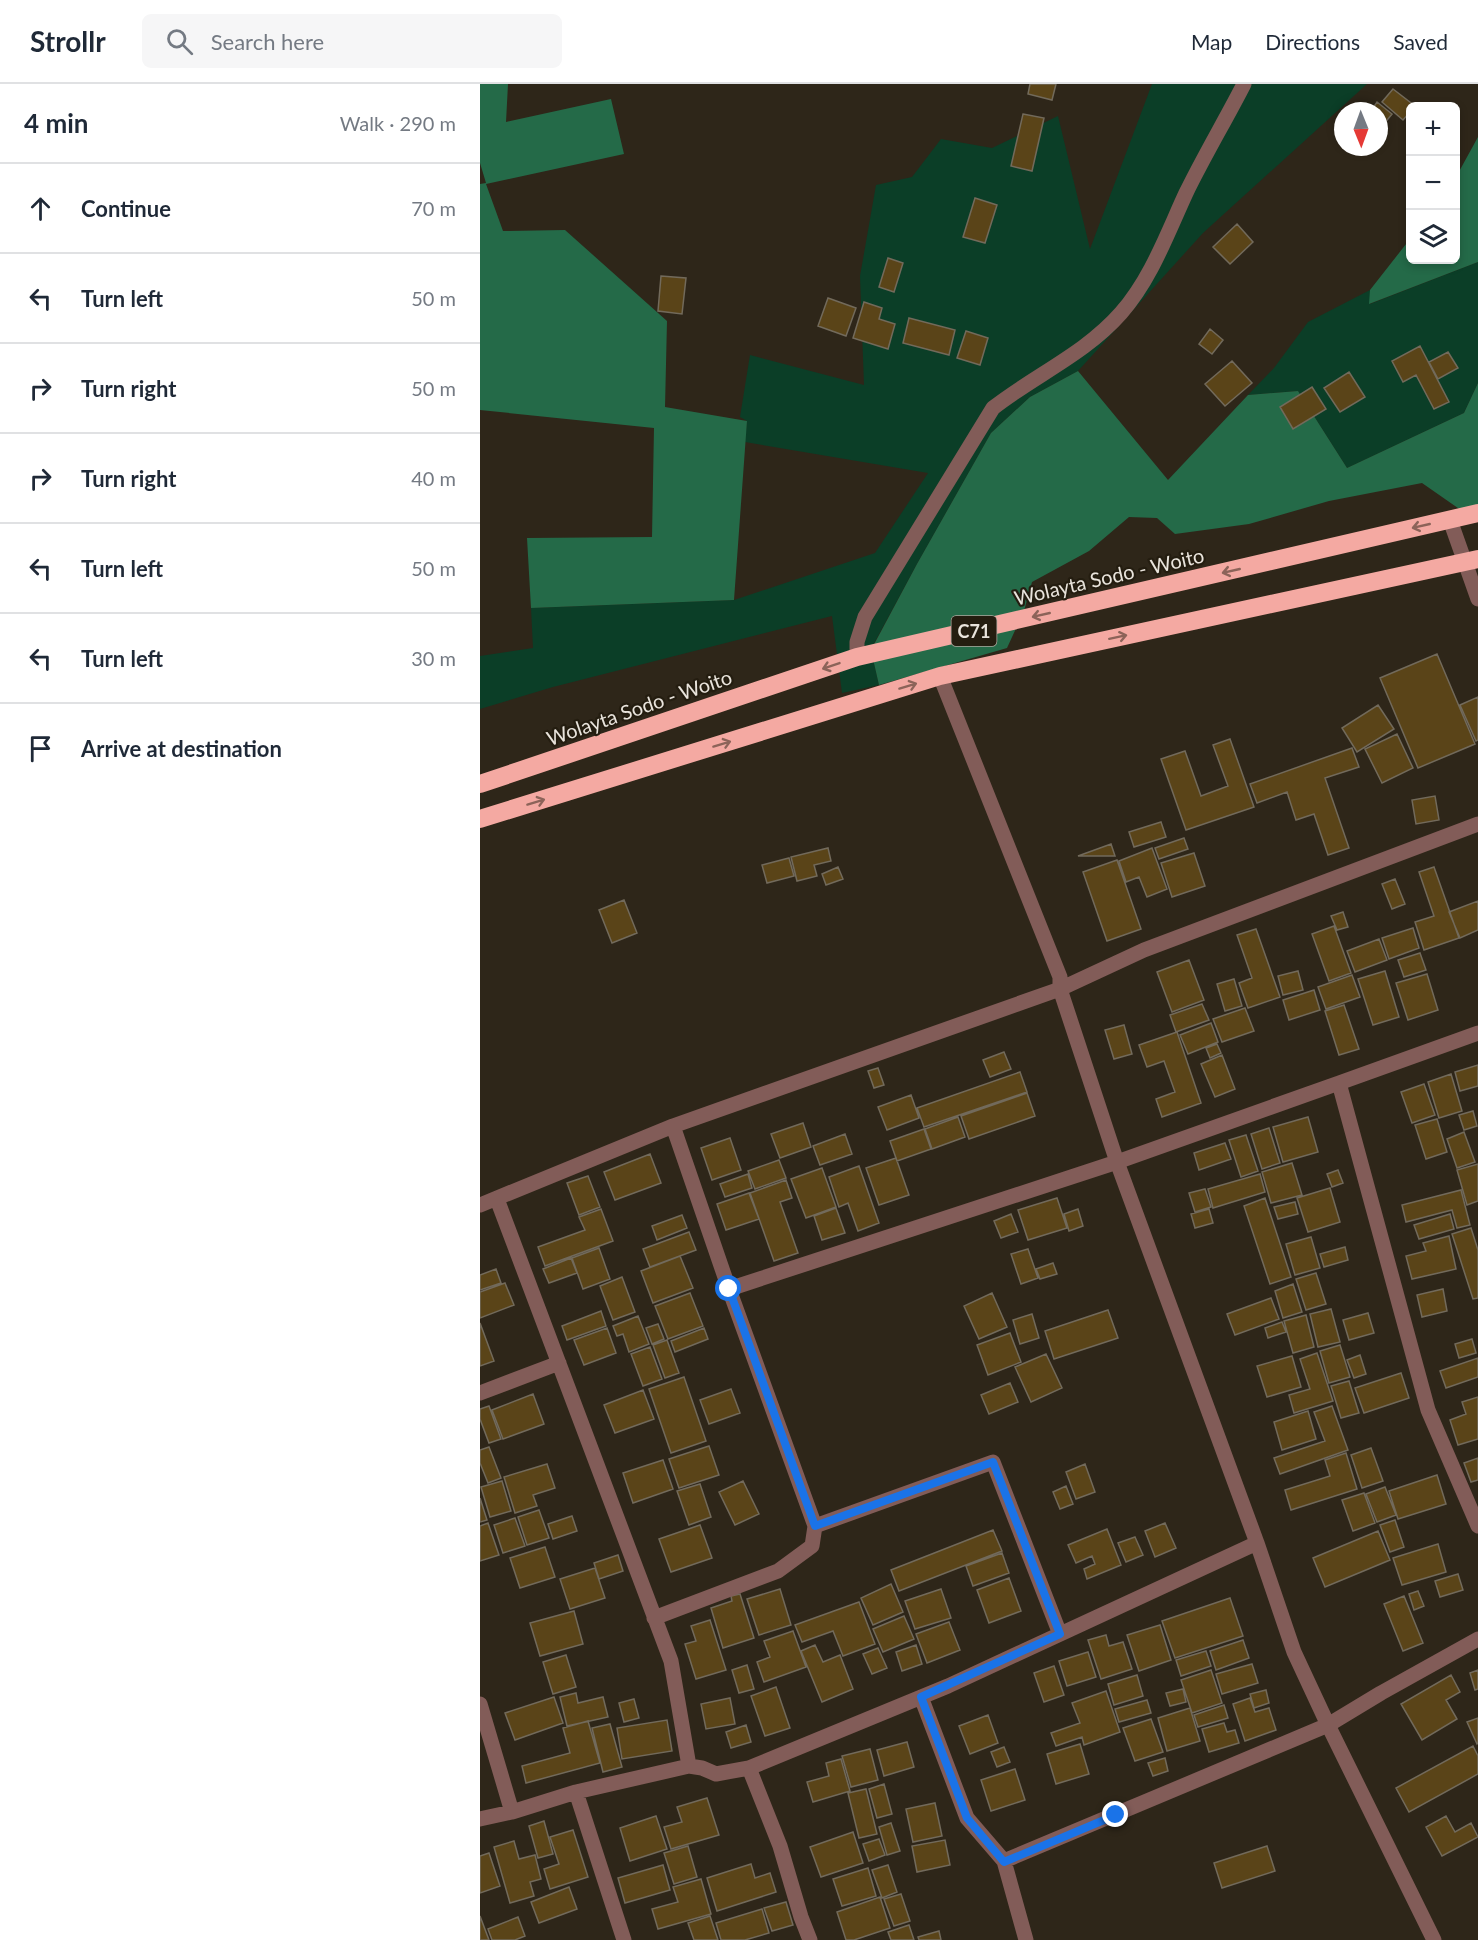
<!DOCTYPE html>
<meta charset="utf-8">
<style>
:root{--surface:#fff;--page:#f6f6f7;--text:#1f2937;--muted:#747a83;--line:#e0e1e3}
body{margin:0;font-family:Lato,sans-serif;background:var(--page);color:var(--text)}
.controls{position:absolute;right:18px;top:18px;display:grid;overflow:hidden;border-radius:9px;box-shadow:0 3px 9px #0003}
.controls button{width:54px;height:54px;display:grid;place-items:center;padding:0;border:0;border-bottom:2px solid var(--line);background:var(--surface);color:var(--text);font:30px sans-serif}
.compass{position:absolute;left:854px;top:18px;width:54px;height:54px;border-radius:50%;background:var(--surface);box-shadow:0 3px 9px #0003;rotate:179deg}
.stop{position:absolute;width:18px;height:18px;margin:-14px;border:4px solid #1a73e8;border-radius:50%;background:#fff}
.stop.end{background:#1a73e8;border-color:#fff;box-shadow:0 2px 6px #0008}
.list{margin:0;padding:0;list-style:none}
h2{display:flex;justify-content:space-between;align-items:center;height:78px;margin:0;padding:0 24px;font-size:26px}
h2 small{font-size:20px;font-weight:400;color:var(--muted)}
.list li{display:grid;grid-template-columns:39px 1fr auto;gap:18px;align-items:center;box-sizing:border-box;height:90px;padding:0 24px;border-top:2px solid var(--line)}
.list b{display:block;font-size:22px;white-space:nowrap}
.list em{font-size:20px;font-style:normal;color:var(--muted)}
.icon{flex:none;width:33px;height:33px;fill:none;stroke:currentColor;stroke-width:2;stroke-linecap:round;stroke-linejoin:round}
.map{position:relative;flex:none;width:998px;height:1856px;overflow:hidden}
header{display:flex;align-items:center;gap:36px;box-sizing:border-box;height:84px;padding:0 30px;background:var(--surface);border-bottom:2px solid var(--line)}
header strong{font-size:28px}
nav{display:flex;gap:33px;margin-inline-start:auto;font-size:21px}
.search{width:420px;height:54px;background:var(--page);display:flex;align-items:center;gap:15px;box-sizing:border-box;padding:0 21px;border-radius:9px;color:var(--muted);font-size:22px}
main{display:flex}
aside{flex:1;background:var(--surface)}
.map>svg:first-child{display:block}
</style>
<header>
<strong>Strollr</strong>
<div class="search"><svg class="icon" aria-label="search" viewBox="0 0 24 24"><circle cx="10" cy="10" r="6"/><path d="M15 15l6 6"/></svg>Search here</div>
<nav><a>Map</a><a>Directions</a><a>Saved</a></nav>
</header>
<main>
<aside>
<h2>4 min<small>Walk · 290 m</small></h2>
<ul class="list">
<li><svg class="icon" aria-label="ahead" viewBox="0 0 24 24"><path d="M12 20V5M6 11l6-6 6 6"/></svg><div><b>Continue</b></div><em>70 m</em></li>
<li><svg class="icon" aria-label="left" viewBox="0 0 24 24"><path d="M17 20v-9H6M10 6l-5 5 5 5"/></svg><div><b>Turn left</b></div><em>50 m</em></li>
<li><svg class="icon" aria-label="right" viewBox="0 0 24 24"><path d="M7 20v-9h11M14 6l5 5-5 5"/></svg><div><b>Turn right</b></div><em>50 m</em></li>
<li><svg class="icon" aria-label="right" viewBox="0 0 24 24"><path d="M7 20v-9h11M14 6l5 5-5 5"/></svg><div><b>Turn right</b></div><em>40 m</em></li>
<li><svg class="icon" aria-label="left" viewBox="0 0 24 24"><path d="M17 20v-9H6M10 6l-5 5 5 5"/></svg><div><b>Turn left</b></div><em>50 m</em></li>
<li><svg class="icon" aria-label="left" viewBox="0 0 24 24"><path d="M17 20v-9H6M10 6l-5 5 5 5"/></svg><div><b>Turn left</b></div><em>30 m</em></li>
<li><svg class="icon" aria-label="arrive" viewBox="0 0 24 24"><path d="M6 21V4h12l-3 4 3 4H6"/></svg><div><b>Arrive at destination</b></div></li>
</ul>
</aside>
<div class="map">
<svg width="998" height="1856" viewBox="0 0 998 1856">
<rect width="100%" height="100%" fill="#2e2619"/>
<path fill="#0b3e27" d="M672 0H887L723 149 598 287 550 313 511 349 437 480 391 565 399 601 362 609 352 532 73 603 0 625V572L53 564 51 524 254 516 395 469 448 389 265 358 267 337 260 333 270 271 384 301 380 192 396 101 432 93 461 55 512 64 578 32 610 165Z
M998 178V299L984 329 867 384 818 307 768 311 794 284 828 238 890 206V220Z"/>
<path fill="#246a48" d="M0 0H28L26 38 131 15 144 70 6 100 23 147 85 146 187 237 185 323 267 337 254 516 51 524 47 454 172 453 174 344 0 326V100L6 99 0 79Z
M998 53V178L889 220 890 206 930 155V176H976V93Z
M598 287 688 396 768 311 818 307 867 384 984 329 998 299V438L942 399 849 417 769 440 695 450 677 434 649 433 609 467 552 498 544 527 527 564 399 601 391 566 437 480 511 349 550 313Z"/>
<path fill="#5a4418" stroke="#726a5b" stroke-width="1.5" d="M550 0H576L572 16 548 10Z
M913 5 935 22H930V28L923 36 902 18Z
M897 18 912 30 899 46V27H891Z
M543 30 564 34 552 87 531 82Z
M495 114 517 121 505 159 483 153Z
M757 140 773 158 750 180 733 163Z
M408 174 423 179 414 208 399 203Z
M181 192 206 194 202 230 178 227Z
M348 214 376 224 366 252 338 242Z
M384 218 402 224 399 235 415 240 408 265 373 254Z
M429 234 475 246 469 271 423 259Z
M730 245 743 256 732 270 719 260Z
M486 247 508 254 500 281 477 274Z
M940 262 969 318 954 325 936 291 923 298 912 277Z
M968 268 978 284 958 295 949 278Z
M752 277 772 299 745 322 725 300Z
M869 288 885 313 860 328 844 304Z
M832 303 846 325 813 345 800 323Z
M957 570 995 660 938 684 900 594Z
M998 613V656L996 657 980 621Z
M898 621 914 645 877 668 862 644Z
M917 650 933 684 902 699 885 665Z
M750 655 774 723 706 746 681 675 705 667 721 712 748 702 733 661Z
M872 664 879 683 845 694 869 764 848 771 834 730 816 736 807 708 777 719 770 700Z
M955 712 959 736 936 740 932 716Z
M681 738 686 753 654 763 649 748Z
M704 754 708 765 679 775 675 764Z
M631 760 635 772H598Z
M348 764 351 777 334 781 337 792 317 797 311 773Z
M672 764 687 805 667 813 659 793 646 798 639 777Z
M714 769 725 802 692 813 681 779Z
M309 774 314 792 287 799 282 781Z
M637 776 661 845 627 857 603 788Z
M358 783 363 795 346 801 342 790Z
M954 783 979 854 944 866 935 838 954 832 939 788Z
M915 795 925 820 912 825 902 800Z
M144 816 157 849 132 859 119 826Z
M998 817V846L980 854 969 828Z
M863 828 868 843 857 846 851 832Z
M854 842 871 889 849 897 832 850Z
M933 844 939 864 909 875 902 854Z
M776 845 800 913 768 924 759 899 772 894 757 851Z
M899 855 907 876 875 888 867 867Z
M940 869 946 886 924 893 918 876Z
M709 876 724 916 692 928 677 888Z
M818 887 823 906 803 911 798 892Z
M905 887 919 933 893 941 878 895Z
M947 890 958 926 928 936 916 899Z
M872 891 880 913 846 925 838 903Z
M754 895 762 922 745 927 737 900Z
M834 906 840 926 809 936 803 916Z
M722 920 729 936 696 948 690 931Z
M864 921 879 965 859 971 845 927Z
M765 924 774 947 742 958 733 935Z
M731 939 738 958 708 970 700 951Z
M644 941 652 970 634 975 625 946Z
M697 948 721 1019 682 1033 676 1015 695 1008 684 977 667 983 659 961Z
M737 960 741 969 730 974 726 964Z
M524 968 531 985 510 993 503 976Z
M742 971 755 1005 735 1013 721 980Z
M998 981V1002L980 1007 975 988Z
M398 984 404 1001 394 1004 388 987Z
M540 988 547 1008 444 1043 437 1024Z
M971 990 982 1027 959 1034 948 998Z
M944 1000 955 1031 932 1039 921 1008Z
M547 1009 555 1032 489 1055 481 1032Z
M431 1011 439 1034 407 1046 398 1023Z
M993 1027 997 1042 984 1046 979 1031Z
M478 1033 485 1053 452 1065 445 1045Z
M828 1033 838 1068 803 1078 793 1043Z
M957 1035 967 1068 946 1075 935 1041Z
M323 1039 331 1063 300 1074 291 1050Z
M789 1044 800 1079 782 1085 771 1050Z
M444 1045 451 1065 417 1077 410 1057Z
M984 1048 995 1078 977 1084 967 1055Z
M365 1050 372 1070 340 1081 333 1062Z
M766 1051 778 1087 761 1093 749 1056Z
M250 1054 261 1086 232 1096 221 1064Z
M745 1059 751 1075 719 1086 714 1069Z
M170 1070 181 1099 135 1116 124 1088Z
M416 1074 429 1111 399 1121 386 1084Z
M299 1076 306 1094 275 1105 268 1087Z
M812 1079 822 1111 791 1119 782 1088Z
M998 1080V1117L987 1121 977 1086Z
M379 1082 399 1139 378 1147 368 1119 359 1123 349 1093Z
M342 1084 356 1123 326 1134 311 1095Z
M858 1086 863 1099 852 1103 847 1090Z
M268 1090 272 1104 245 1113 240 1100Z
M780 1090 785 1108 733 1124 728 1105Z
M108 1092 120 1123 99 1131 87 1099Z
M306 1096 312 1114 300 1118 318 1169 294 1177 270 1109Z
M850 1104 860 1138 828 1148 817 1114Z
M725 1105 731 1123 715 1128 709 1109Z
M981 1106 990 1141 977 1144 972 1126 926 1138 922 1121Z
M269 1109 279 1135 246 1146 237 1120Z
M577 1114 587 1144 548 1156 538 1126Z
M785 1114 811 1193 790 1200 764 1122Z
M815 1118 818 1130 798 1135 794 1123Z
M356 1124 365 1149 342 1156 334 1132Z
M121 1125 133 1157 65 1182 58 1163 105 1146 99 1133Z
M598 1125 603 1142 589 1147 584 1130Z
M729 1125 733 1139 715 1144 711 1130Z
M531 1130 538 1148 521 1154 514 1137Z
M970 1130 974 1145 939 1155 934 1141Z
M202 1131 207 1144 177 1156 172 1142Z
M991 1144 998 1166V1214L993 1215 972 1150Z
M209 1148 216 1166 170 1183 163 1165Z
M969 1152 976 1185 932 1195 926 1172 946 1167 943 1159Z
M831 1153 840 1184 815 1191 806 1160Z
M865 1163 868 1176 844 1183 840 1170Z
M119 1164 130 1195 103 1205 92 1174Z
M548 1165 558 1194 541 1200 531 1170Z
M200 1172 213 1204 173 1219 161 1187Z
M91 1174 97 1189 69 1199 63 1185Z
M573 1179 577 1190 560 1195 556 1185Z
M16 1185 21 1199 0 1206V1191Z
M836 1189 846 1220 826 1226 816 1195Z
M142 1193 155 1228 133 1236 120 1202Z
M25 1199 34 1221 0 1234V1208Z
M813 1200 822 1228 803 1234 795 1207Z
M963 1205 967 1227 942 1233 937 1211Z
M210 1209 223 1242 188 1255 175 1222Z
M512 1209 527 1243 499 1255 484 1222Z
M791 1214 799 1235 755 1251 747 1230Z
M851 1225 860 1258 838 1263 830 1230Z
M628 1226 638 1254 574 1275 565 1247Z
M121 1227 126 1242 87 1256 82 1242Z
M888 1229 894 1249 869 1256 863 1236Z
M552 1230 559 1254 540 1260 533 1236Z
M826 1231 834 1263 813 1269 804 1237Z
M158 1232 169 1260 149 1268 143 1250 137 1252 133 1242Z
M802 1238 806 1248 788 1254 785 1244Z
M0 1239 14 1277 0 1282Z
M178 1240 184 1255 172 1260 166 1244Z
M127 1244 136 1269 104 1281 94 1256Z
M224 1244 228 1255 195 1268 191 1257Z
M530 1249 541 1278 508 1291 497 1261Z
M992 1255 996 1269 979 1274 975 1260Z
M187 1256 199 1289 185 1294 173 1261Z
M860 1261 870 1293 849 1299 840 1267Z
M170 1263 182 1295 163 1302 151 1270Z
M837 1269 853 1317 814 1329 809 1311 830 1305 820 1275Z
M566 1270 582 1304 551 1318 535 1283Z
M880 1271 886 1290 874 1294 867 1276Z
M812 1272 821 1303 787 1313 777 1282Z
M998 1274V1293L966 1304 960 1287Z
M921 1289 929 1314 884 1329 875 1304Z
M204 1293 226 1357 191 1369 169 1305Z
M869 1297 879 1329 861 1334 851 1302Z
M530 1299 538 1318 509 1330 501 1311Z
M251 1305 260 1329 229 1340 220 1316Z
M163 1306 174 1335 135 1349 124 1321Z
M53 1310 64 1340 23 1355 12 1326Z
M998 1313V1355L978 1361 970 1336 986 1330 982 1318Z
M9 1322 21 1355 9 1359 0 1335V1325Z
M852 1322 868 1366 800 1390 794 1374 845 1357 834 1328Z
M828 1327 836 1355 802 1366 794 1338Z
M229 1362 239 1391 199 1404 189 1375Z
M9 1363 21 1394 8 1399 0 1379V1366Z
M891 1364 903 1397 882 1404 871 1371Z
M866 1369 877 1405 811 1426 805 1406 850 1392 845 1376Z
M998 1374V1396L991 1398 984 1379Z
M183 1376 193 1405 153 1419 143 1389Z
M67 1380 75 1404 53 1411 57 1422 35 1429 24 1393Z
M605 1380 615 1408 596 1415 586 1388Z
M957 1391 966 1420 918 1435 909 1407Z
M22 1397 31 1427 10 1433 1 1403Z
M263 1397 279 1430 255 1441 239 1408Z
M220 1400 231 1433 209 1441 197 1407Z
M586 1402 593 1420 580 1425 573 1408Z
M905 1403 916 1431 897 1438 886 1410Z
M884 1409 895 1439 873 1447 862 1416Z
M0 1414 7 1436 0 1438Z
M59 1426 69 1454 47 1461 38 1433Z
M92 1432 97 1447 73 1455 68 1440Z
M35 1434 45 1462 23 1469 14 1441Z
M915 1436 924 1463 910 1468 900 1441Z
M8 1439 19 1471 0 1477V1442Z
M685 1439 696 1464 675 1473 665 1447Z
M220 1441 232 1474 191 1488 179 1455Z
M627 1445 641 1481 607 1495 604 1485 615 1480 612 1472 596 1479 588 1461Z
M513 1446 522 1467 419 1507 411 1486Z
M898 1447 910 1476 845 1503 833 1474Z
M655 1453 663 1471 646 1478 638 1459Z
M958 1460 966 1488 922 1501 913 1474Z
M65 1463 75 1493 40 1504 30 1474Z
M522 1469 529 1489 493 1502 486 1482Z
M138 1471 143 1487 119 1495 114 1479Z
M115 1484 125 1514 90 1525 80 1495Z
M978 1490 983 1506 960 1513 955 1497Z
M529 1494 541 1527 509 1539 497 1506Z
M411 1500 423 1528 393 1541 381 1514Z
M300 1505 311 1541 279 1551 267 1515Z
M461 1505 471 1534 435 1545 425 1517Z
M938 1507 944 1522 934 1526 929 1510Z
M260 1510 274 1554 243 1564 231 1524 252 1517 251 1512Z
M924 1512 943 1559 923 1567 904 1520Z
M750 1514 763 1552 695 1574 682 1537Z
M379 1518 395 1560 363 1572 353 1547 322 1558 315 1541Z
M94 1527 103 1560 60 1572 50 1539Z
M424 1532 434 1555 403 1568 393 1545Z
M230 1536 246 1586 216 1595 205 1560 216 1557 211 1542Z
M469 1538 480 1566 447 1579 436 1550Z
M680 1541 691 1576 659 1587 647 1551Z
M313 1547 326 1583 284 1598 277 1578 290 1573 284 1557Z
M626 1551 629 1562 643 1558 652 1585 621 1595 608 1556Z
M763 1556 769 1574 736 1586 730 1567Z
M335 1561 343 1578 360 1571 373 1605 342 1618 321 1567Z
M436 1561 442 1580 422 1587 416 1568Z
M398 1564 407 1584 392 1590 383 1570Z
M726 1567 731 1582 701 1592 696 1576Z
M608 1568 616 1593 587 1602 579 1577Z
M86 1571 96 1603 73 1610 63 1578Z
M772 1580 778 1599 742 1610 736 1590Z
M267 1581 274 1605 259 1609 252 1586Z
M574 1582 584 1611 564 1618 554 1589Z
M731 1586 742 1619 712 1629 701 1596Z
M998 1586V1605L995 1606 990 1589Z
M657 1591 663 1612 634 1621 628 1600Z
M971 1591 980 1608 966 1616 977 1635 942 1656 921 1620Z
M296 1603 310 1644 285 1652 271 1612Z
M703 1605 706 1618 690 1622 686 1609Z
M786 1606 789 1619 774 1624 770 1610Z
M626 1607 640 1648 604 1661 602 1653 576 1662 571 1649 600 1639 592 1619Z
M96 1609 98 1619 123 1613 128 1633 87 1642 80 1613Z
M74 1613 83 1639 35 1656 25 1629Z
M250 1614 255 1640 226 1645 221 1620Z
M770 1614 775 1628 789 1624 796 1646 765 1657 753 1620Z
M154 1615 159 1634 144 1638 139 1619Z
M667 1616 671 1629 639 1638 635 1625Z
M744 1621 748 1634 718 1643 714 1631Z
M710 1624 720 1657 687 1667 678 1634Z
M508 1631 518 1659 490 1670 479 1642Z
M998 1634V1659L997 1660 987 1638Z
M671 1635 683 1668 655 1677 643 1644Z
M187 1636 192 1667 142 1675 137 1644Z
M108 1637 120 1679 46 1699 42 1682 90 1669 83 1644Z
M744 1639 747 1648 755 1646 759 1659 729 1668 722 1645Z
M130 1640 142 1683 123 1688 112 1644Z
M266 1641 271 1658 251 1664 246 1648Z
M427 1658 434 1683 404 1692 397 1666Z
M600 1660 609 1690 576 1700 567 1670Z
M993 1662 998 1672V1690L929 1728 916 1704Z
M524 1663 530 1678 517 1683 511 1668Z
M390 1665 398 1696 371 1703 362 1672Z
M685 1674 688 1687 673 1692 668 1679Z
M361 1675 370 1707 333 1718 327 1698 349 1692 346 1679Z
M535 1685 545 1716 511 1727 501 1696Z
M404 1700 412 1730 397 1734 389 1705Z
M386 1705 397 1750 379 1754 368 1709Z
M227 1714 239 1751 191 1765 184 1743 202 1738 197 1723Z
M455 1719 462 1752 433 1758 426 1725Z
M176 1732 187 1765 150 1777 140 1744Z
M966 1732 975 1748 991 1739 998 1753 962 1772 946 1743Z
M64 1737 73 1770 58 1774 49 1742Z
M411 1739 420 1767 407 1771 399 1743Z
M93 1746 108 1793 70 1805 64 1785 79 1780 70 1753Z
M373 1748 383 1779 341 1793 330 1763Z
M399 1755 405 1771 389 1777 383 1760Z
M465 1756 470 1781 437 1788 432 1762Z
M34 1757 39 1775 55 1771 61 1795 50 1798 54 1812 30 1819 14 1763Z
M208 1762 217 1793 194 1800 184 1769Z
M787 1762 795 1787 742 1804 734 1779Z
M9 1769 20 1802 0 1809V1772Z
M271 1780 275 1794 290 1789 296 1808 237 1827 227 1794Z
M183 1781 190 1806 145 1819 138 1794Z
M408 1781 417 1808 402 1814 392 1786Z
M388 1784 396 1812 362 1822 353 1795Z
M221 1795 231 1830 178 1845 172 1825 198 1818 193 1803Z
M89 1803 97 1825 59 1839 51 1818Z
M421 1810 430 1837 414 1842 404 1815Z
M400 1813 410 1844 374 1856H366L357 1828Z
M306 1818 313 1841 292 1847 284 1824Z
M282 1825 289 1849 265 1856H241L236 1839Z
M0 1832 9 1856H0Z
M230 1832 238 1856H214L208 1839Z
M38 1833 45 1852 35 1856H12L8 1845Z
M429 1841 434 1856H411L408 1848Z
M459 1847 461 1856H439L438 1853Z"/>
<g fill="none" stroke-linecap="round" stroke-linejoin="round">
<path stroke="#825c58" stroke-width="15" d="M970 436 998 515
M377 573V558L385 533 513 324C555 291 605 270 641 229 671 195 687 150 706 109 724 72 745 37 764 0
M998 949 859 999 948 1326 998 1442
M0 1121 193 1042 580 905 664 866 998 740
M249 1205 637 1078 859 999
M0 1309 79 1279
M335 1442 513 1378 580 1550
M174 1534 298 1487 332 1462 335 1442 249 1205 193 1042
M441 1613 487 1734 524 1777
M0 1620 32 1728
M209 1682 222 1684 236 1690 269 1684 468 1602 777 1459 637 1078 580 905V893L460 592
M269 1684 300 1762 321 1833 330 1856
M96 1708 144 1856
M0 1735 32 1728 96 1708 209 1682 191 1577 17 1115
M546 1856 524 1777 848 1641 814 1568 777 1459
M954 1856 848 1641 901 1609 998 1555"/>
<path stroke="#f4a9a2" stroke-width="18" d="M0 700 377 573 998 429
M0 735 460 592 998 475"/>
</g>
<defs><path id="oneway-shaft" d="M-6 0H5M1.5-3L5.5 0L1.5 3" fill="none" stroke-width="1.6" stroke-linecap="round" stroke-linejoin="round" transform="scale(1.5)"/></defs>
<g stroke="#8c6359">
<use href="#oneway-shaft" transform="translate(941 442) rotate(167)"/>
<use href="#oneway-shaft" transform="translate(751 487) rotate(167)"/>
<use href="#oneway-shaft" transform="translate(561 531) rotate(167)"/>
<use href="#oneway-shaft" transform="translate(638 553) rotate(-12)"/>
<use href="#oneway-shaft" transform="translate(351 582) rotate(161)"/>
<use href="#oneway-shaft" transform="translate(428 602) rotate(-17)"/>
<use href="#oneway-shaft" transform="translate(242 660) rotate(-17)"/>
<use href="#oneway-shaft" transform="translate(56 718) rotate(-17)"/>
</g>
<g fill="none" stroke-linecap="round" stroke-linejoin="round">
<path stroke="#1a73e8" stroke-width="8" d="M249 1205 335 1442 513 1378 580 1550 441 1613 487 1734 524 1778 636 1731"/>
</g>
<g text-anchor="middle" dominant-baseline="central" stroke-width="4.5" stroke-linejoin="round" paint-order="stroke">
<rect fill="#241d10" stroke="#aea89f" stroke-width="1.5" x="471.5" y="532" width="45" height="30" rx="4.5"/>
<g font-size="18" font-weight="bold" fill="#e9e4dc">
<text x="494" y="547">C71</text>
</g>
<g font-size="20" fill="#e9e4dc" stroke="#241d10">
<text transform="translate(629 492) rotate(-13)">Wolayta Sodo - Woito</text>
<text transform="translate(159 623) rotate(-19)">Wolayta Sodo - Woito</text>
</g>
</g>
</svg>
<div class="controls">
<button>+</button>
<button>−</button>
<button><svg class="icon" aria-label="layers" viewBox="0 0 24 24"><path d="M12 4l9 5-9 5-9-5zM3 14l9 5 9-5"/></svg></button>
</div>
<svg class="compass" viewBox="-18 -18 36 36"><path d="M0-13l5 13h-10z" fill="#e53935"/><path d="M0 13l5-13h-10z" fill="#747a83"/></svg>
<div class="stop" style="left:249px;top:1205px"></div>
<div class="stop end" style="left:636px;top:1731px"></div>
</div>
</main>
